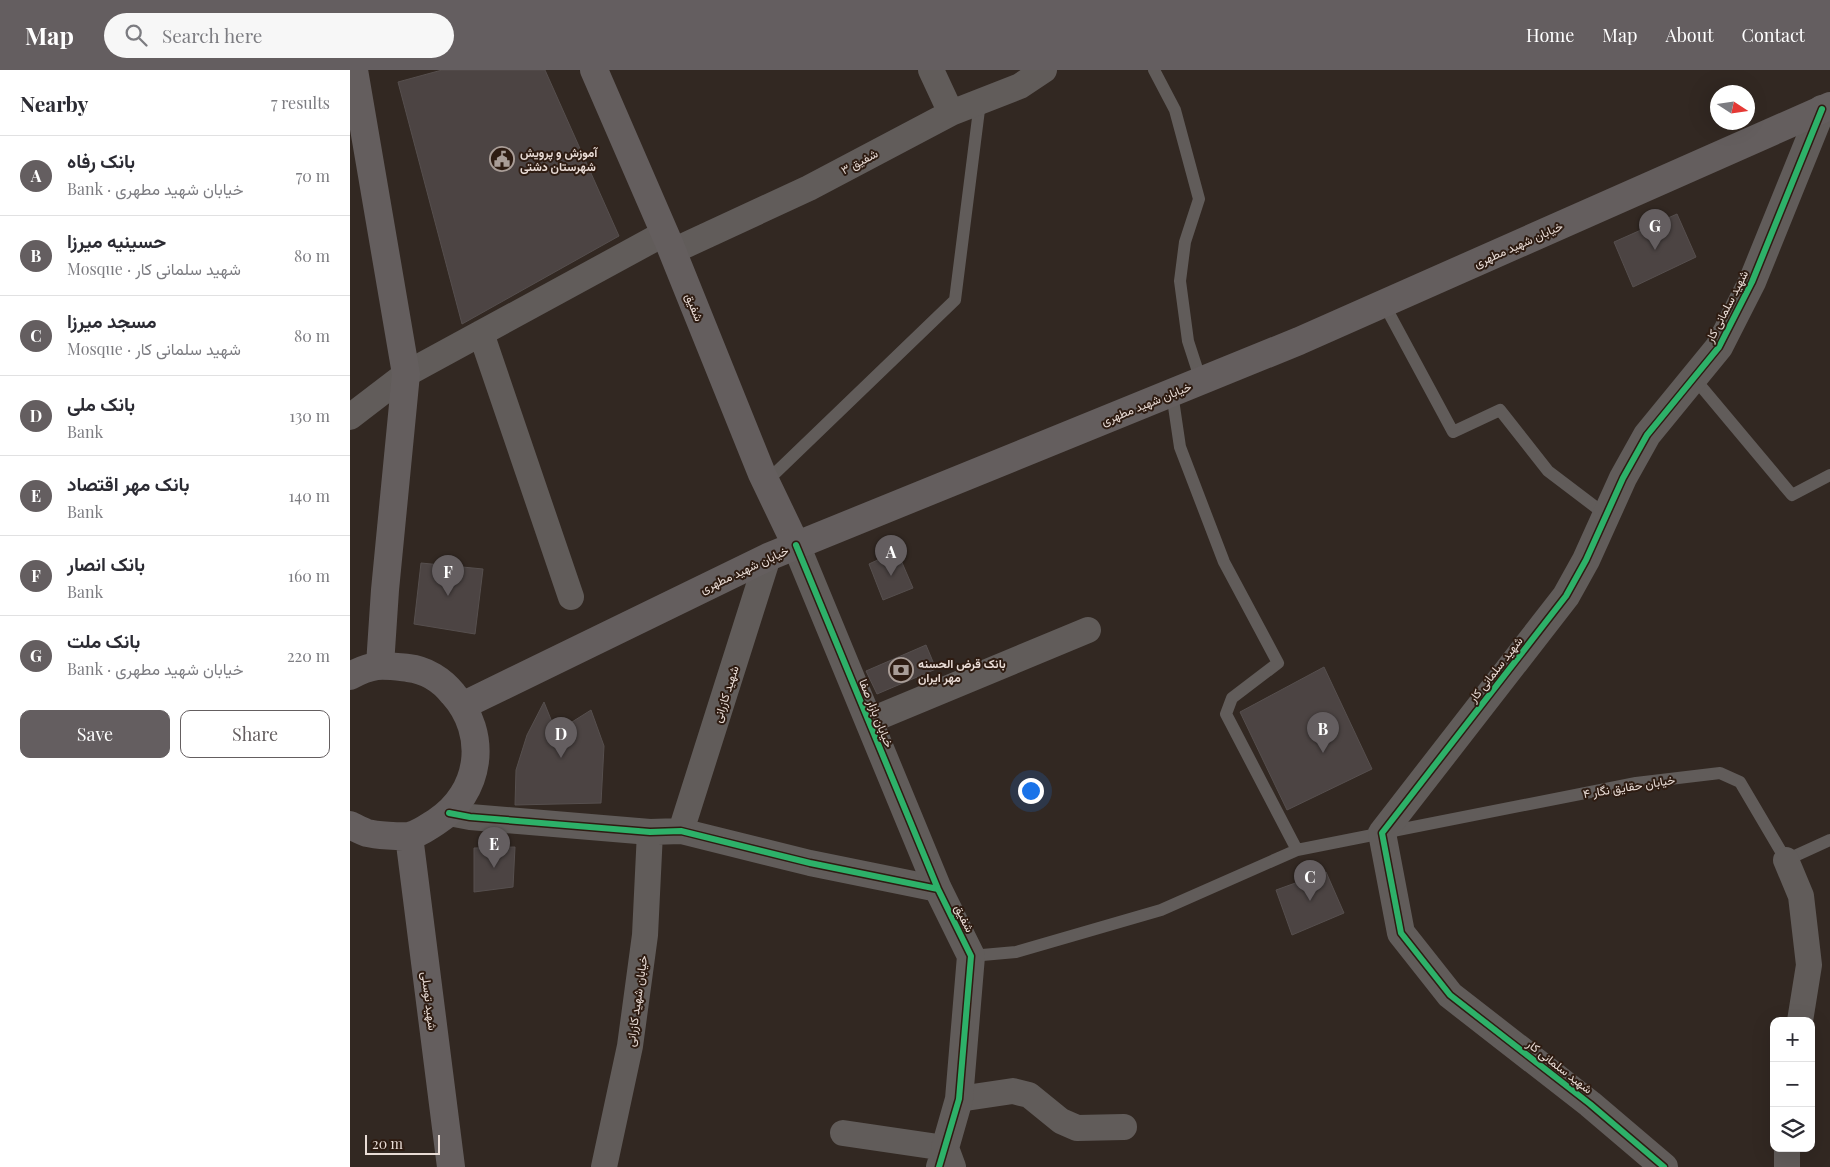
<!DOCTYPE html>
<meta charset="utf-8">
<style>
:root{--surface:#fff;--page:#f7f7f7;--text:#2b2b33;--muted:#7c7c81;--line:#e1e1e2;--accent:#645e60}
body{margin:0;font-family:"Playfair Display",Vazirmatn,serif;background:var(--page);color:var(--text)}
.controls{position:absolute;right:15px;bottom:15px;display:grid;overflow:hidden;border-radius:10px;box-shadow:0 5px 20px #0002}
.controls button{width:45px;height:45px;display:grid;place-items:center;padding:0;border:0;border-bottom:1px solid var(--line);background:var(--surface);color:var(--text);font:25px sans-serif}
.compass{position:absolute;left:1360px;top:15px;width:45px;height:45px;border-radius:50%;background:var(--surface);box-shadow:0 5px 20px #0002;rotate:102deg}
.scale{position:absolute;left:15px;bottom:12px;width:75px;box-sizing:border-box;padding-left:5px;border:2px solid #e9dcd6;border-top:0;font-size:14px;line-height:18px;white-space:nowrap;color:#e9dcd6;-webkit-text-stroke:4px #2e1c12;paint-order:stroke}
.you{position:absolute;left:680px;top:720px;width:18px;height:18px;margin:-12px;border:4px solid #fff;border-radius:50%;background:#1a73e8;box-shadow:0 0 0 8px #1a73e833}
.badge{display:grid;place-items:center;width:32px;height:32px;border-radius:50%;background:var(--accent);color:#fff;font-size:16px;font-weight:700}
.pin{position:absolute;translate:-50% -41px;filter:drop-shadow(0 1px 2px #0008)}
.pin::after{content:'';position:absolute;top:26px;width:18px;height:15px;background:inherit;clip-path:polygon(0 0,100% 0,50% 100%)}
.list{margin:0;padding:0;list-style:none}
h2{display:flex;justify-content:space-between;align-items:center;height:65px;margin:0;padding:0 20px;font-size:21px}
h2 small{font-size:16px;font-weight:400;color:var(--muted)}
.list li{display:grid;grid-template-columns:32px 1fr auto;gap:15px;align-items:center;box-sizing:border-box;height:80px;padding:0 20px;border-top:1px solid var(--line)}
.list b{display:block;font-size:19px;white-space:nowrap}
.list p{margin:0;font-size:16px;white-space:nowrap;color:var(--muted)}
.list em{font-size:16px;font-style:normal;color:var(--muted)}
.actions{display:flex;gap:10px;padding:15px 20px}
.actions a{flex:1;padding:11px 0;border:1px solid var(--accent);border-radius:10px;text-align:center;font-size:18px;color:var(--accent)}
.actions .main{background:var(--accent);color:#fff}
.icon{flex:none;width:28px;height:28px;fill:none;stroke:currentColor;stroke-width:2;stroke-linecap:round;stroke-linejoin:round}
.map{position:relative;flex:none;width:1480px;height:1097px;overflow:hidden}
header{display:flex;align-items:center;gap:30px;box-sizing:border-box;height:70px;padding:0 25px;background:var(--accent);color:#fff}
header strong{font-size:24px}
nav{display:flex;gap:28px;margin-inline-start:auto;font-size:18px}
.search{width:350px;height:45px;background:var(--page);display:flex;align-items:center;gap:12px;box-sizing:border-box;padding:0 18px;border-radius:28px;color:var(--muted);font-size:19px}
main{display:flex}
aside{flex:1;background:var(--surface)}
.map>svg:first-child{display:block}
</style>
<header>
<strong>Map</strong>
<div class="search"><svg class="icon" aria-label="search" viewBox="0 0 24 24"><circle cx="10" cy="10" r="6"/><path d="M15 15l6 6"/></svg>Search here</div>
<nav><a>Home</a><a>Map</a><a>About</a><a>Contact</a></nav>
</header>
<main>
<aside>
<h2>Nearby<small>7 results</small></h2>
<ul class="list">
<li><span class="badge">A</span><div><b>بانک رفاه</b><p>Bank · خیابان شهید مطهری</p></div><em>70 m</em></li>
<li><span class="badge">B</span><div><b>حسینیه میرزا</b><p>Mosque · شهید سلمانی کار</p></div><em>80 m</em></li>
<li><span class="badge">C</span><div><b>مسجد میرزا</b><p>Mosque · شهید سلمانی کار</p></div><em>80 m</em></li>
<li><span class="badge">D</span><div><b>بانک ملی</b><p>Bank</p></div><em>130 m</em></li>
<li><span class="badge">E</span><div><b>بانک مهر اقتصاد</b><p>Bank</p></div><em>140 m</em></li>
<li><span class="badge">F</span><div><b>بانک انصار</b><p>Bank</p></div><em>160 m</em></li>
<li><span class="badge">G</span><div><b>بانک ملت</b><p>Bank · خیابان شهید مطهری</p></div><em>220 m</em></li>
</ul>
<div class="actions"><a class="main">Save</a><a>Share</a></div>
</aside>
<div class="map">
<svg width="1480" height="1097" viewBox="0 0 1480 1097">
<rect width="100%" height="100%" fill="#322822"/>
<path fill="#4c4443" stroke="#564f4e" d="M92 0H195L269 166 112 254 48 12Z
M1327 144 1346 187 1283 217 1264 172Z
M547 481 563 518 533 530 519 494Z
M71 493 133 499 125 564 64 554Z
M576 575 586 599 527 624 516 601Z
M974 597 1022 699 937 740 890 642Z
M194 632 206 662 241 640 254 676 251 733 165 735 166 700 177 665Z
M165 777 163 817 124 822V778Z
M976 802 994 843 942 865 926 820Z"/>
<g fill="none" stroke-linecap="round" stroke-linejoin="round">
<path stroke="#615c5a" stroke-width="12" d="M804 0 825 40 849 129 835 172 830 211 838 271 851 311
M1034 234 1103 362 1150 340 1198 401 1256 445
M1344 308 1442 425 1480 405
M822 323 830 377 874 492 928 593 882 628 876 644 947 780
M416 412 605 230 630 32
M621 886 666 882 811 840 947 780 1286 713 1370 703 1390 712 1436 790 1480 770"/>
<path stroke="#615c5a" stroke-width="26" d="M581 0 601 43
M323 181 459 118 601 43 670 16 694 0
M131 263 221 527
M0 347 56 304 315 163
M519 651 738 560
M99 743 120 747 300 762 331 761 460 793 588 819
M331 761 418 487
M1436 790 1451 826 1459 895 1450 951
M609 1029 663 1021 679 1025 711 1051 727 1058 774 1057
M493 1063 595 1078 589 1097
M254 1097 280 976 295 865 300 762
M1437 1097V1078"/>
<path stroke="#615c5a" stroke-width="28" d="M446 475 588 819 621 886 609 1029 595 1078 602 1097
M1314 1097 1240 1034 1100 925 1051 863 1032 763 1216 526 1236 490 1273 408 1297 365 1369 277 1402 212 1472 39"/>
<path stroke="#645e5e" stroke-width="28" d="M4 0 56 304 35 520 30 595
M244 0 319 173 412 404 446 475
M0 606C24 593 32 595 58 598 76 600 92 610 103 624 139 664 131 723 86 752 78 757 69 764 59 766 51 767 25 765 17 763 11 761 6 758 0 755
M114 635 418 487 949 271 1480 36
M59 766 101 1097"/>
<defs>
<path id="cycleway" d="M446 475 588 819 621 886 609 1029 589 1097
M99 743 120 747 300 762 331 761 460 793 588 819
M1314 1097 1240 1034 1100 925 1051 863 1032 763 1216 526 1236 490 1273 408 1297 365 1369 277 1402 212 1472 39"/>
</defs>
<use href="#cycleway" stroke="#2e1c12" stroke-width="9"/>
<use href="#cycleway" stroke="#2db169" stroke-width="6"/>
</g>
<defs>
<symbol id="civic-ring" viewBox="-11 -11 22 22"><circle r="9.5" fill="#2e1c12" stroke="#a99d97" stroke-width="1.5"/><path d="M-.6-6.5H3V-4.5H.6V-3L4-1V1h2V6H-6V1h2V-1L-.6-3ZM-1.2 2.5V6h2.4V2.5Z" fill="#a99d97"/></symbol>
<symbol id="bank-ring" viewBox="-11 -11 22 22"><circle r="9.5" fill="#2e1c12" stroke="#a99d97" stroke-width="1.5"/><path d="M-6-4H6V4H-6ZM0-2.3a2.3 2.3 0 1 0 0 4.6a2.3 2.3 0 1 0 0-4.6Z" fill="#a99d97"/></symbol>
</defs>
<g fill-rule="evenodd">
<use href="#civic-ring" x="138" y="75" width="28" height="28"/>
<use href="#bank-ring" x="537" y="586" width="28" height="28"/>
</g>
<g text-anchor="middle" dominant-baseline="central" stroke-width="4" stroke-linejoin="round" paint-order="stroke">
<g font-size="12" font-weight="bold" fill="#e9dcd6" stroke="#2e1c12" text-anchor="start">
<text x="170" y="82">آموزش و پرویش<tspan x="170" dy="14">شهرستان دشتی</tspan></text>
<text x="568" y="593">بانک قرض الحسنه<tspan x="568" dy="14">مهر ایران</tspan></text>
</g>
<g font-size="12" fill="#e9dcd6" stroke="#2e1c12">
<text transform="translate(509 91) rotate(-28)">شفیق ۳</text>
<text transform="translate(1168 174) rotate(-24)">خیابان شهید مطهری</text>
<text transform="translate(1376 236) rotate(-63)">شهید سلمانی کار</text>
<text transform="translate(345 237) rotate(68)">شفیق</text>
<text transform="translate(796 333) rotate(-22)">خیابان شهید مطهری</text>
<text transform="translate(394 499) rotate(-25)">خیابان شهید مطهری</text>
<text transform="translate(1145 599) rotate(-52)">شهید سلمانی کار</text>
<text transform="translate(375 624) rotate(-72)">شهید کازرانی</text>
<text transform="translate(527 643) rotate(68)">خیابان بازار صفا</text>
<text transform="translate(1279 716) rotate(-9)">خیابان حقایق نگار ۴</text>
<text transform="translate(615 848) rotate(64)">شفیق</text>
<text transform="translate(80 931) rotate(83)">شهید توسلی</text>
<text transform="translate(286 931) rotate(-82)">خیابان شهید کازرانی</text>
<text transform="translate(1210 996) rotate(38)">شهید سلمانی کار</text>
</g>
</g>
</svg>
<div class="controls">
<button>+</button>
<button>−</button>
<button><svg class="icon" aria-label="layers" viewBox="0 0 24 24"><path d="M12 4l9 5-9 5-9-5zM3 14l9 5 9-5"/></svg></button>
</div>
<svg class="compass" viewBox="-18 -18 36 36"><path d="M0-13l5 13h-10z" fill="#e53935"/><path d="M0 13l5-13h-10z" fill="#7c7c81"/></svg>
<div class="scale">20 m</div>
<div class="you"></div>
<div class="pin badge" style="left:541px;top:506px">A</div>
<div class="pin badge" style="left:973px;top:683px">B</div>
<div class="pin badge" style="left:960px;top:831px">C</div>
<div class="pin badge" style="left:211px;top:688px">D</div>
<div class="pin badge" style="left:144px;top:798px">E</div>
<div class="pin badge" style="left:98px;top:526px">F</div>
<div class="pin badge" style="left:1305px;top:180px">G</div>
</div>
</main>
